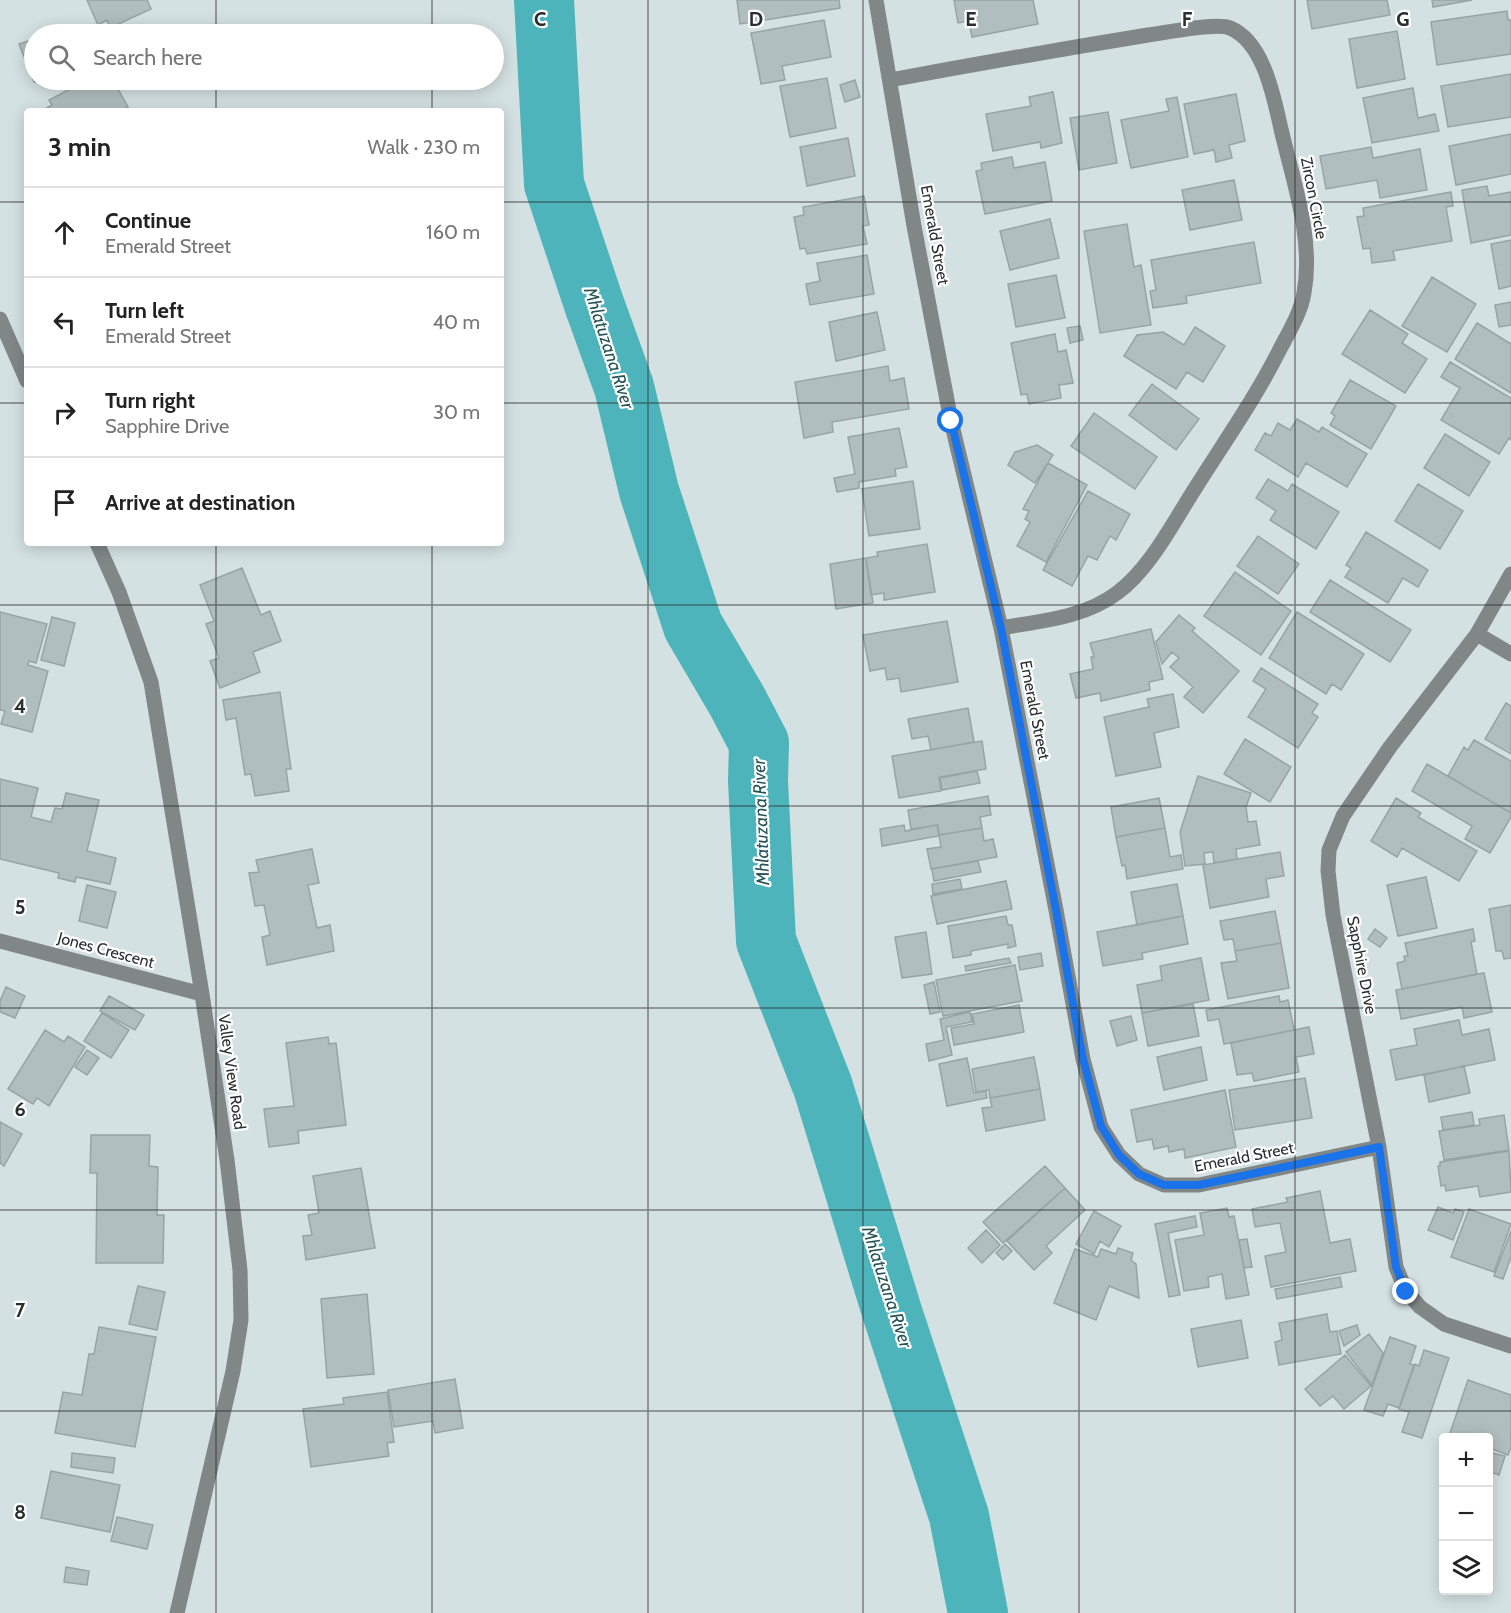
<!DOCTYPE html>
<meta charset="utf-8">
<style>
:root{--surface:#fff;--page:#f6f6f6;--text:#222;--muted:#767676;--line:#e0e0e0}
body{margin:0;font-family:Cabin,sans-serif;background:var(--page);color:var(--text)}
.controls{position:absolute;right:18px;bottom:18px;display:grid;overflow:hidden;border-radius:6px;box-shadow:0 3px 15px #0003}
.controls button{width:54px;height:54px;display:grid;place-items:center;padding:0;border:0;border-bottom:2px solid var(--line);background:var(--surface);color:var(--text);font:30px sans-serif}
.stop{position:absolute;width:18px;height:18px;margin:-14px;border:4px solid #1a73e8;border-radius:50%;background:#fff}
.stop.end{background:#1a73e8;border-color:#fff;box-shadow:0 2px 6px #0008}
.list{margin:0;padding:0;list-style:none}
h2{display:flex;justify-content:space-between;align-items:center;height:78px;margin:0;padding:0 24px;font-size:26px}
h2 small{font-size:20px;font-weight:400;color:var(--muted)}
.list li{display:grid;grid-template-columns:39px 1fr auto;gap:18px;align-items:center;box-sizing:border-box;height:90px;padding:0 24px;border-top:2px solid var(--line)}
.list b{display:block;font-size:22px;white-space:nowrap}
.list p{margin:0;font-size:20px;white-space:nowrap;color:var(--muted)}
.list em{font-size:20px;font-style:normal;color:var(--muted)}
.icon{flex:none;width:33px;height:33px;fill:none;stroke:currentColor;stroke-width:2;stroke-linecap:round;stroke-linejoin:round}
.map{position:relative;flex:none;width:1511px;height:1613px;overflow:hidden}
.search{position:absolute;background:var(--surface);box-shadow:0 3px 15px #0003;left:24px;top:24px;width:480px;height:66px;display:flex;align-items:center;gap:15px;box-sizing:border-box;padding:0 21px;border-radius:33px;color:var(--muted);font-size:22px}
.panel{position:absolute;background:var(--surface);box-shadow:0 3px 15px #0003;left:24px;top:108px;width:480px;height:438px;border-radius:6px}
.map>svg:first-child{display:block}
</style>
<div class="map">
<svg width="1511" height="1613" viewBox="0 0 1511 1613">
<rect width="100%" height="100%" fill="#d4e1e2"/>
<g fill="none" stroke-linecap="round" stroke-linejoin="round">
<path stroke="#4db4bc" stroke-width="60" d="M544 0 554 184 594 304 624 387 649 491 693 626 737 701 759 743 758 781 766 941 823 1087 892 1312 959 1516 978 1613"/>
</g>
<path fill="#b1bebf" stroke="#97a4a5" stroke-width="1.5" d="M87 0H147L151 9 110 28 107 20 98 25Z
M737 0H839L840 8 740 24Z
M954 0H1033L1038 24 972 37 969 21 958 23Z
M1307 0H1387L1390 15 1312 29Z
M1432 0H1472L1433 7Z
M1507 11 1508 20H1511V54L1437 65 1431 22Z
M824 20 831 57 782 66 785 80 761 84 751 33Z
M1397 31 1405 79 1357 88 1349 39Z
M34 39V80H40L34 82 19 44Z
M1511 74V117L1448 127 1441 86Z
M827 78 836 128 790 137 780 86Z
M87 80H113L128 107 121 111H42L52 105 49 100Z
M855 80 860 97 845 102 840 85Z
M1413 88 1418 118 1435 114 1439 131 1372 143 1363 98Z
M1053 92 1062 143 1041 148 1040 142 993 151 986 114 1031 106 1029 97Z
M1236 94 1245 141 1229 145 1232 158 1216 162 1214 150 1194 154 1184 104Z
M1177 97 1188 157 1131 168 1121 120 1169 111 1166 99Z
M1108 112 1117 163 1079 170 1070 118Z
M1511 134V174L1456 185 1449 146Z
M848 138 855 176 807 186 800 147Z
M1371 147 1373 158 1420 149 1427 190 1380 198 1377 180 1326 189 1320 156Z
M1012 157 1014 168 1045 162 1052 201 985 214 976 171 982 170 981 163Z
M1234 180 1242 220 1190 230 1182 190Z
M1487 186 1489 196 1511 192V235L1471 243 1462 190Z
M1451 192 1453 206 1446 207 1452 241 1393 251 1395 260 1372 263 1370 248 1363 249 1357 217 1364 216 1363 208Z
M864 196 869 225 863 226 867 244 807 254 805 248 800 249 794 217 804 215 803 207Z
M1050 219 1059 258 1010 270 1000 231Z
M1127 224 1134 267 1141 265 1151 325 1100 333 1084 231Z
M1511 240V286L1499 289 1491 244Z
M1254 242 1261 283 1186 296 1187 303 1153 308 1150 291 1156 290 1151 260Z
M867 255 874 294 810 305 806 284 820 281 817 263Z
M1056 275 1065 318 1016 327 1008 284Z
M1432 277 1476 304 1447 352 1402 326Z
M1511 302V325L1499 327 1495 305Z
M1370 310 1408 334 1402 343 1427 359 1405 393 1342 354Z
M877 312 885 350 836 361 829 322Z
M1477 323 1511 344V393L1455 359Z
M1080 326 1083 340 1070 343 1067 328Z
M1195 327 1225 346 1203 382 1187 372 1176 389 1124 356 1137 335 1163 332 1184 345Z
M1055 334 1058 352 1066 350 1073 383 1059 385 1061 398 1029 404 1027 394 1021 395 1011 343Z
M1450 362 1511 398V440L1509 438 1499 454 1441 420 1460 388 1441 377Z
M888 366 890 381 904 378 909 409 832 422 833 432 804 438 795 382Z
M1350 380 1396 406 1371 449 1330 425 1335 416 1331 413Z
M1152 384 1199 419 1176 450 1129 415Z
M1094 413 1157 457 1135 489 1071 446Z
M1297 419 1319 432 1322 427 1367 454 1347 487 1306 463 1298 477 1255 450 1265 433 1271 436 1278 423 1290 430Z
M899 428 907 467 895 469 896 476 859 482V488L837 492 834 478 855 474 848 437Z
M1445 434 1490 462 1469 496 1424 468Z
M1037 445 1053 455 1035 483 1008 465 1015 452Z
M1048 463 1087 485 1046 562 1017 546 1030 522 1025 519 1029 511 1023 509Z
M1268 479 1288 491 1292 484 1339 512 1316 549 1270 520 1276 511 1256 498Z
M913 481 920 529 869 536 862 489Z
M1418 484 1463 511 1440 549 1395 521Z
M1088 491 1130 514 1116 540 1110 536 1097 560 1088 556 1072 586 1043 570Z
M1366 532 1428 570 1418 587 1403 578 1388 603 1345 577 1351 568 1346 565Z
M1258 536 1299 564 1278 594 1237 566Z
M927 544 935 592 884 600V593L871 595 866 558 878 556 877 552Z
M866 558 873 603 836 609 830 564Z
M242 568 261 615 270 611 281 641 253 652 260 672 220 688 210 661 219 658 206 624 214 621 200 585Z
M1235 572 1291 611 1261 655 1204 616Z
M1330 580 1411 630 1390 662 1310 612Z
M0 612 47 624 36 663 29 661 28 665 48 671 32 732 1 724 5 711 0 710Z
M1297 612 1364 654 1341 690 1332 684 1326 694 1269 658Z
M1179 615 1195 628 1192 631 1239 671 1203 713 1184 697 1193 687 1170 667 1179 658 1172 652 1162 664 1156 642Z
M52 617 75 623 64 666 41 660Z
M947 621 958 682 901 692 899 678 887 680 885 668 870 671 863 635Z
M1151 629 1163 679 1149 682 1150 690 1101 701 1100 693 1076 698 1070 674 1093 669 1091 657H1094L1090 643Z
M1261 668 1318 704 1312 713 1318 717 1298 748 1248 717 1266 689 1253 681Z
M280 692 291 769H286L289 791 255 796 251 774 245 775 236 718 226 720 223 700Z
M1173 694 1179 727 1154 733 1161 767 1116 776 1104 717 1149 707 1147 699Z
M1506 703 1511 706V754L1485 739Z
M968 708 974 742 931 750 928 736 912 739 908 719Z
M1245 739 1291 767 1270 802 1224 774Z
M1474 740 1511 761V813L1448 776 1464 747 1468 750Z
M982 741 986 769 939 777 941 791 899 798 892 756Z
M1427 764 1511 813V817L1490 853 1465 839 1472 826 1412 791Z
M977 771 980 783 942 790 940 778Z
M1198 776 1251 793 1246 807 1248 822 1256 821 1260 845 1236 849 1237 859 1214 863 1213 852 1204 853 1205 864 1185 866 1180 832Z
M0 779 38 788 31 817 51 822 55 808 62 809 66 793 99 800 87 851 116 858 110 884 76 877 75 882 58 878 59 873 0 859Z
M988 796 991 815 980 817 982 828 939 835 938 825 911 829 908 810Z
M1159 798 1165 828 1116 837 1111 807Z
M1396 798 1421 813 1418 817 1477 851 1459 881 1402 848 1397 857 1371 841Z
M904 825 905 831 937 825 939 836 882 846 880 829Z
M982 828 984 841 993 839 997 857 931 869 927 849 941 847 939 835Z
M1165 828 1170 857 1181 855 1183 869 1127 879 1125 865 1122 866 1116 837Z
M312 849 319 883 308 885 317 928 330 925 334 951 267 965 262 937 270 935 264 905 255 906 249 873 259 872 256 860Z
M1280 852 1284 876 1266 879 1269 897 1210 908 1203 865Z
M978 861 981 872 934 881 932 869Z
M1426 877 1437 928 1398 936 1387 885Z
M960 879 962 889 933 894 932 884Z
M1006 881 1012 909 937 924 931 896Z
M1177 884 1183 916 1137 925 1131 892Z
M87 885 116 892 107 928 79 921Z
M1511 905V958L1504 959 1502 951H1496L1489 909Z
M1275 911 1281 943 1235 951 1233 939 1224 940 1220 921Z
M1006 916 1008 925H1012L1016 946 1008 948V944L971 951V955L953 958 948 926Z
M1183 916 1188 944 1142 953 1143 959 1103 966 1097 932Z
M1375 929 1387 938 1380 947 1368 939Z
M1473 929 1475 941 1471 942 1477 974 1402 989 1397 963 1405 961 1404 956H1408L1405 943Z
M926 932 932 974 902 978 895 937Z
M1281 943 1289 988 1228 999 1221 963 1237 961 1235 951Z
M1041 953 1043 966 1020 970 1018 957Z
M1009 958 1011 963 966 971 965 966Z
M1201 958 1209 1000 1142 1013 1137 985 1162 980 1160 966Z
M1015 965 1022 1001 943 1016 936 980Z
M1484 973 1492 1012 1464 1018 1462 1007 1401 1019 1396 990Z
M934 982 940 1012 930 1014 924 985Z
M6 987 25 996 15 1018 0 1012V1001Z
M109 996 144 1015 135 1030 100 1011Z
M1279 996 1280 1002 1288 1000 1294 1030 1224 1044 1219 1019 1208 1021 1206 1010Z
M1193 1004 1199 1036 1148 1046 1142 1013Z
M1019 1005 1024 1032 954 1045 951 1028 974 1024 972 1014Z
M970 1012 972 1022 946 1027 952 1055 929 1061 926 1044 944 1040 940 1019Z
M102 1013 129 1030 111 1058 84 1041Z
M1131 1016 1137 1040 1117 1046 1110 1021Z
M1459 1020 1462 1035 1489 1029 1495 1060 1396 1080 1390 1050 1417 1045 1414 1029Z
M1309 1027 1314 1054 1296 1057 1299 1072 1254 1081 1252 1073 1237 1075 1231 1043Z
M45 1030 64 1042 68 1036 85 1047 49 1106 37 1098 33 1104 8 1089Z
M328 1037 329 1044 336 1043 346 1125 298 1131 299 1143 269 1147 264 1109 294 1106 286 1043Z
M1201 1047 1207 1080 1164 1090 1157 1057Z
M87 1050 99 1058 87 1075 75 1067Z
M1034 1057 1040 1089 990 1098 989 1090 976 1092 972 1069Z
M967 1058 974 1093 986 1091 987 1098 947 1106 939 1064Z
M1464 1066 1470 1093 1429 1102 1424 1075Z
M1305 1078 1312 1118 1235 1130 1229 1090Z
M1040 1089 1045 1120 986 1131 982 1108 992 1107 990 1098Z
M1225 1090 1236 1147 1185 1158 1184 1149 1169 1152 1168 1146 1154 1149 1152 1139 1137 1142 1131 1110Z
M1472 1112 1474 1125 1443 1130 1441 1117Z
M1504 1115 1509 1150 1444 1160 1439 1131 1480 1125 1479 1119Z
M0 1122 22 1134 4 1166 0 1163Z
M91 1135H150L149 1166 158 1167 157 1215H164L163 1263H96L97 1173H90Z
M1509 1151 1511 1192 1480 1197 1478 1186 1446 1191 1445 1185 1441 1186 1438 1166H1440V1162Z
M1045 1166 1065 1188 1003 1243 983 1222Z
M361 1168 375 1248 306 1260 303 1236 312 1235 308 1215 319 1213 313 1176Z
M1065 1188 1085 1210 1046 1246 1052 1253 1034 1270 1007 1241Z
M1320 1191 1330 1243 1350 1239 1356 1271 1271 1287 1265 1256 1286 1252 1280 1223 1255 1227 1252 1209 1288 1202 1286 1198Z
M1438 1207 1453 1213 1455 1209 1464 1212 1453 1240 1428 1230Z
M1227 1208 1229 1217 1234 1216 1249 1295 1226 1299 1222 1274 1208 1277 1209 1287 1184 1291 1175 1240 1204 1235 1200 1213Z
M1469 1209 1511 1224 1494 1272 1451 1257Z
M1094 1211 1121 1226 1109 1247 1100 1241 1094 1254 1076 1244Z
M1195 1216 1197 1227 1168 1233 1180 1295 1169 1297 1155 1224Z
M986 1230 1000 1245 982 1263 968 1248Z
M1511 1231V1257L1503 1279 1494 1276Z
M1247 1239 1252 1267 1244 1268 1239 1240Z
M1005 1244 1012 1251 1003 1260 996 1253Z
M1118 1248 1133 1253 1131 1260 1136 1264 1139 1298 1109 1286 1096 1320 1054 1303 1075 1249 1098 1257 1101 1249 1116 1254Z
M1340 1277 1342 1287 1277 1299 1275 1289Z
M138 1286 165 1292 157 1330 129 1324Z
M367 1294 374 1374 327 1378 321 1299Z
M1327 1314 1330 1332 1337 1331 1341 1354 1279 1365 1275 1342 1282 1340 1279 1323Z
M1241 1320 1248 1358 1198 1367 1191 1329Z
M1357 1325 1360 1335 1344 1346 1339 1331Z
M99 1327 156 1337 135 1447 55 1433 63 1392 82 1395 89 1354H94Z
M1369 1334 1383 1353 1372 1385 1346 1352Z
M1390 1337 1416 1346 1410 1364 1414 1365 1399 1408 1388 1404 1383 1416 1364 1410Z
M1424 1350 1449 1358 1422 1438 1402 1432 1409 1412 1399 1409 1415 1364 1419 1366Z
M1345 1355 1371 1386 1344 1409 1333 1396 1320 1406 1305 1389Z
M455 1379 463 1428 435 1433 433 1421 394 1427 388 1390Z
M1468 1380 1511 1395V1447L1508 1455 1489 1448 1492 1438 1483 1435 1482 1438 1449 1436Z
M387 1392 394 1442 387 1443 389 1456 311 1467 303 1409 344 1404 343 1398Z
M1488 1452 1505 1456 1499 1475 1488 1471Z
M72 1453 115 1458 113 1473 71 1467Z
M51 1471 120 1485 110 1532 41 1518Z
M117 1517 153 1525 147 1549 111 1541Z
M66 1567 89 1571 87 1585 64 1582Z"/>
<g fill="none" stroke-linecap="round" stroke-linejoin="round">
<path stroke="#818686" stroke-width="15" d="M876 0 914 226 951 421 1001 628 1056 910 1083 1059 1101 1127 1119 1155 1139 1174 1164 1185H1199L1379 1147
M890 80C976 64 1062 49 1148 35 1165 33 1216 22 1230 28 1264 42 1274 98 1281 129 1293 181 1314 239 1304 293 1301 312 1289 332 1280 349 1256 397 1225 441 1196 487 1174 521 1150 569 1117 593 1084 618 1040 621 1001 628
M0 319 27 381
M97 543 119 592 151 682 202 994 227 1160 240 1270 241 1320 233 1371 177 1613
M1511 574 1477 634 1390 747 1343 816 1329 850 1328 871 1333 915 1379 1147 1396 1267 1406 1291 1420 1307 1444 1324 1511 1346
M1477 634 1511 654
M0 941 202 994"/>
</g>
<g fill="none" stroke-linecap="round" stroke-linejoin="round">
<path stroke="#1a73e8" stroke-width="8" d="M951 421 1001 628 1056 910 1083 1059 1101 1126 1119 1155 1139 1174 1164 1185H1199L1379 1147 1396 1267 1406 1292"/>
</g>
<path fill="none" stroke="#292e2e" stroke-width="1.5" stroke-opacity="0.55" d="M216 0V34M432 0V34M648 0V1613M863 0V1613M1079 0V1613M1295 0V1613M216 80V111M432 80V111M0 202H27M501 202H1511M0 403H27M501 403H1511M216 543V1613M432 543V1613M0 605H1511M0 806H1511M0 1008H1511M0 1210H1511M0 1411H1511"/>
<g text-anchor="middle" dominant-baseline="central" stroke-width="4.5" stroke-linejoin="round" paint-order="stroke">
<g font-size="16" fill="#292e2e" stroke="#fff">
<text transform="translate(1314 198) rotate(79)">Zircon Circle</text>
<text transform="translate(935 235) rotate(80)">Emerald Street</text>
<text transform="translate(1035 710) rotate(79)">Emerald Street</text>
<text transform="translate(106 950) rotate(15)">Jones Crescent</text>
<text transform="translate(1362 965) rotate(79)">Sapphire Drive</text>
<text transform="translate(232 1072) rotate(82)">Valley View Road</text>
<text transform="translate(1244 1157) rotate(-11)">Emerald Street</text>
</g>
<g font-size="18" font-style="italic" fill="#255256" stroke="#fff">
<text transform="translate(609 348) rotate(72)">Mhlatuzana River</text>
<text transform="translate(761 822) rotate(-92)">Mhlatuzana River</text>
<text transform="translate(887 1287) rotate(72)">Mhlatuzana River</text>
</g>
</g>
<g font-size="20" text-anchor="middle" font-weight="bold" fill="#292e2e" stroke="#fff" stroke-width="4.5" stroke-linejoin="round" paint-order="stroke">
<text x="540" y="26">C</text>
<text x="756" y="26">D</text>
<text x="971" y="26">E</text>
<text x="1187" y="26">F</text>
<text x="1403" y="26">G</text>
<text x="20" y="713">4</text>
<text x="20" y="914">5</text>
<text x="20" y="1116">6</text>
<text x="20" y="1317">7</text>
<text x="20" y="1519">8</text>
</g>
</svg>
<div class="controls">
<button>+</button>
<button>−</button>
<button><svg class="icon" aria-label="layers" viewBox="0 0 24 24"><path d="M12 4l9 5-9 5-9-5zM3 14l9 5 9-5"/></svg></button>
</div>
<div class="stop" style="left:951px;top:421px"></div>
<div class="stop end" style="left:1406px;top:1292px"></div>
<div class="search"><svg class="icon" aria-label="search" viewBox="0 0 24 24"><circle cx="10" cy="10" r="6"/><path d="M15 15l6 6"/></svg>Search here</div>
<section class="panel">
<h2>3 min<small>Walk · 230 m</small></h2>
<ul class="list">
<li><svg class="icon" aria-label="ahead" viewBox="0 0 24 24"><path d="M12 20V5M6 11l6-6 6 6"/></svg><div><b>Continue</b><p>Emerald Street</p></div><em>160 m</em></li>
<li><svg class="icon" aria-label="left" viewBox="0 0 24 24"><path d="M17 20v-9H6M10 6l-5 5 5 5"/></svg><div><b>Turn left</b><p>Emerald Street</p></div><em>40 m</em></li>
<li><svg class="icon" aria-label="right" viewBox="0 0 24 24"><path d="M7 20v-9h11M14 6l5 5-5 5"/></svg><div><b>Turn right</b><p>Sapphire Drive</p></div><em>30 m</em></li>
<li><svg class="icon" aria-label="arrive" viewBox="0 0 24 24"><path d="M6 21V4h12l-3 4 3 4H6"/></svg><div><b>Arrive at destination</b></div></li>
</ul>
</section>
</div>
